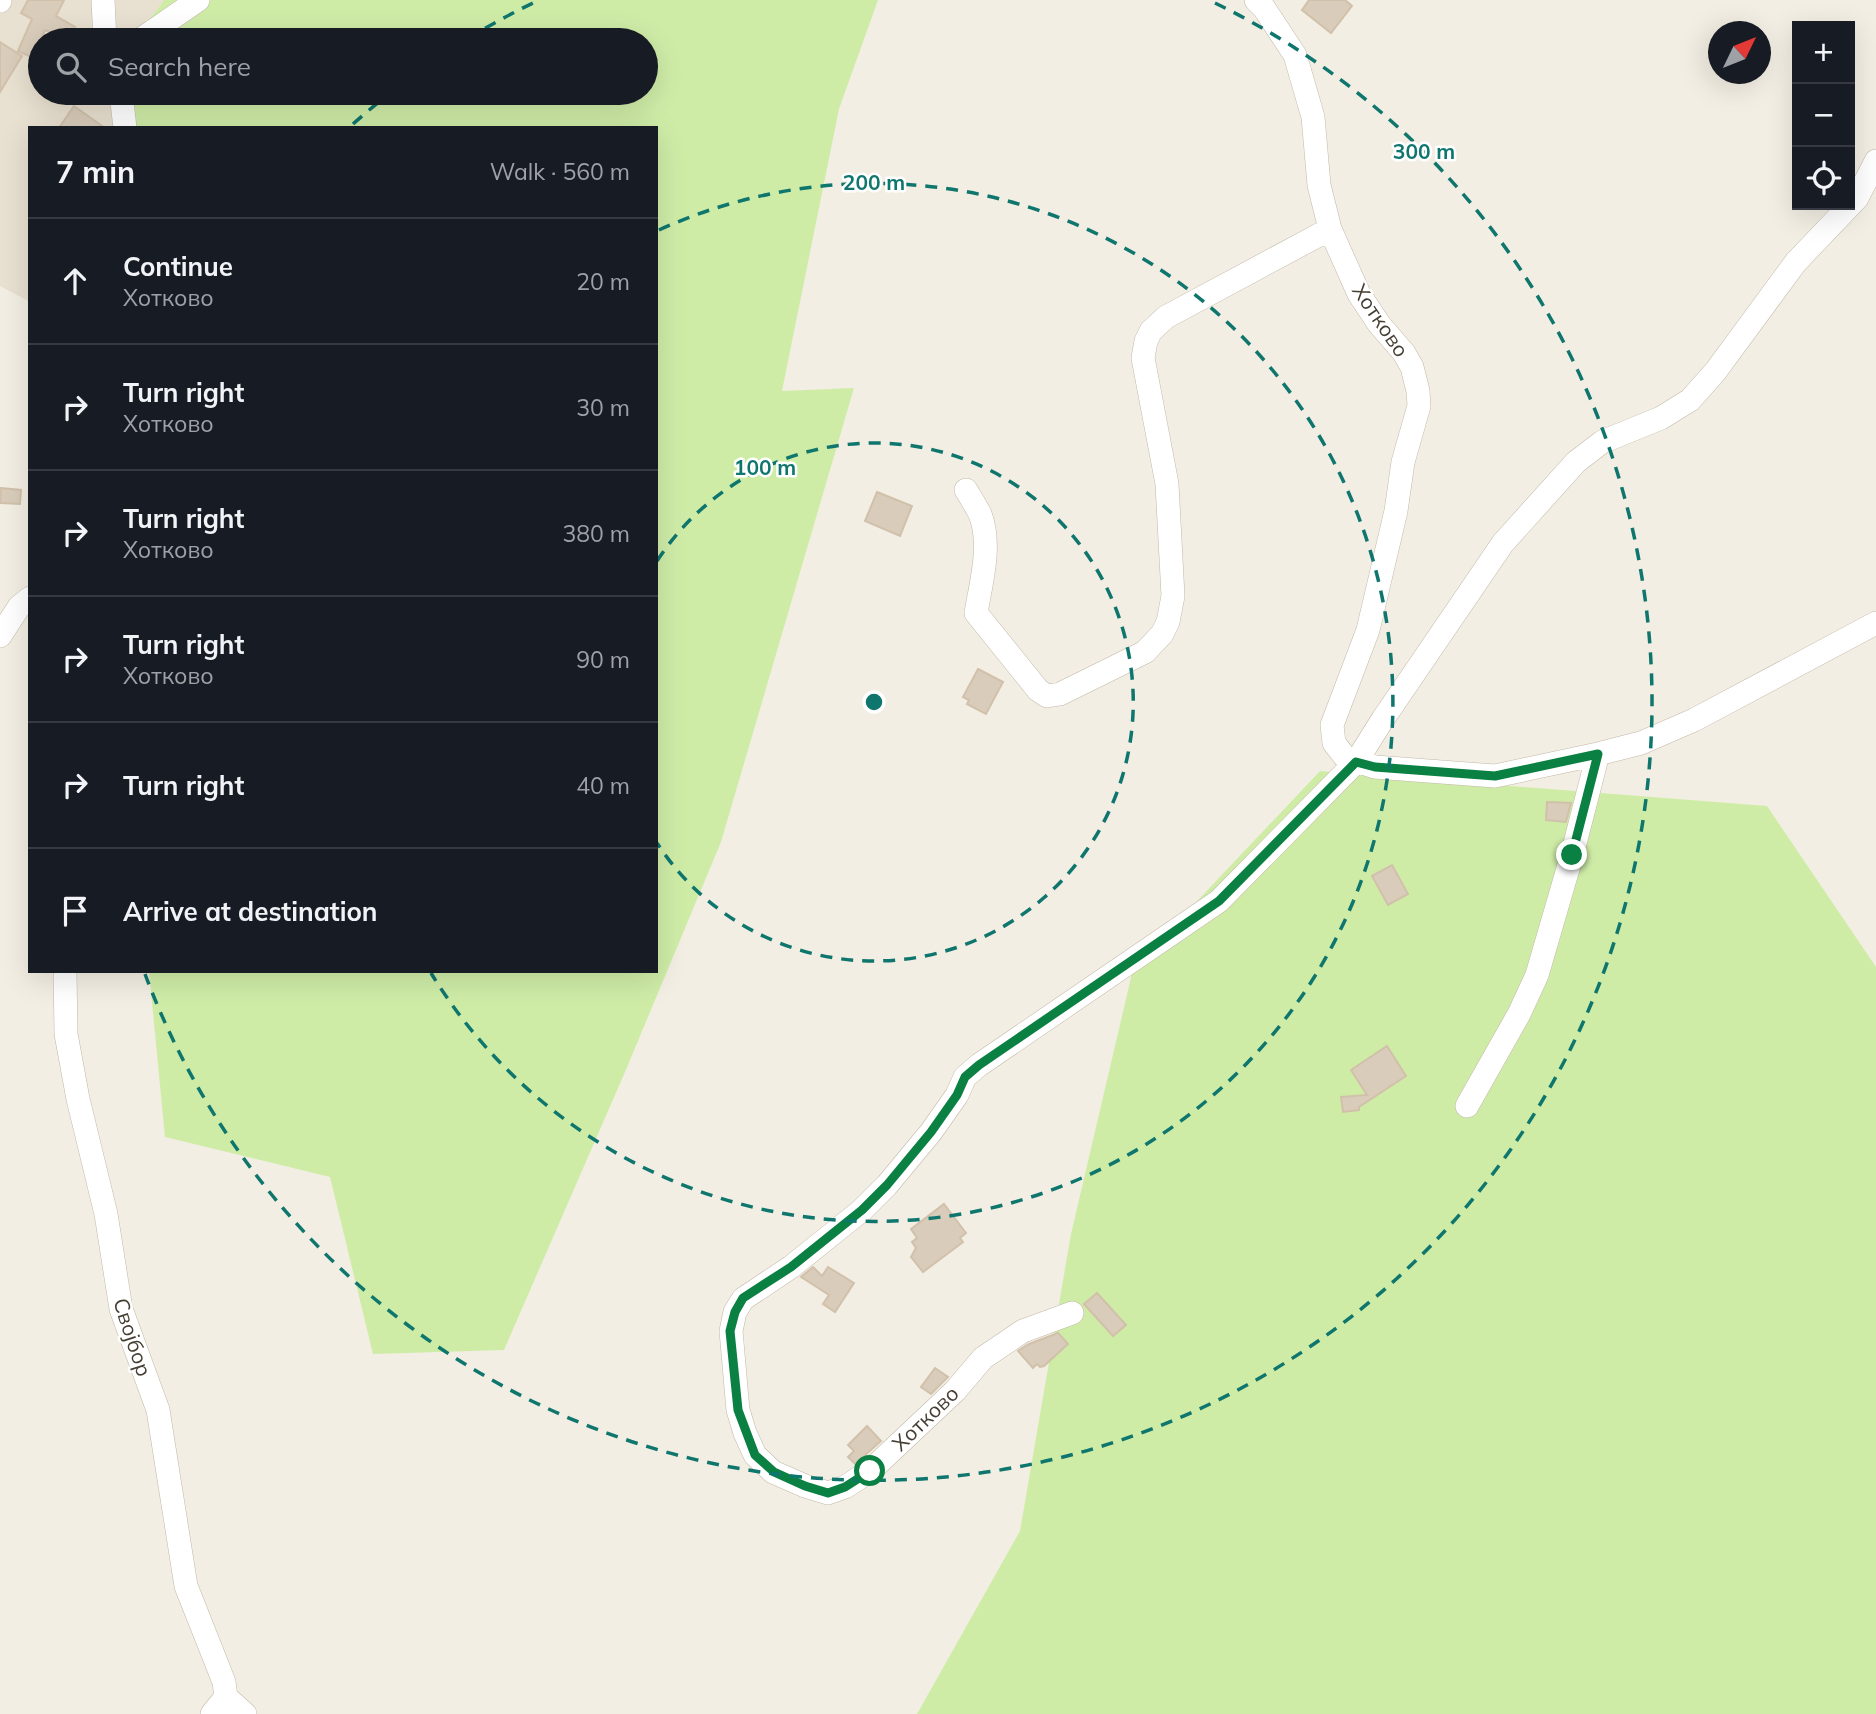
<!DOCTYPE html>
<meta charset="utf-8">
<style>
:root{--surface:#171b24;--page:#20242c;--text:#f1f3f6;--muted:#9ea1a6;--line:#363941}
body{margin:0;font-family:Mulish,sans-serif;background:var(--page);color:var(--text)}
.controls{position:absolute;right:21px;top:21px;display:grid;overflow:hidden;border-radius:0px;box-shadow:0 7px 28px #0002}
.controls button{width:63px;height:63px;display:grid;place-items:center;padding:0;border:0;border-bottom:2px solid var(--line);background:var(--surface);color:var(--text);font:35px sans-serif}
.compass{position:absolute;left:1708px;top:21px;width:63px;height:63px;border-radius:50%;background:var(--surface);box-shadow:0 7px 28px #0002;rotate:47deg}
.stop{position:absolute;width:21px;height:21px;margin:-16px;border:5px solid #0b8043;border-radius:50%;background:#fff}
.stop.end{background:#0b8043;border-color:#fff;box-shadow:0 2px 7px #0008}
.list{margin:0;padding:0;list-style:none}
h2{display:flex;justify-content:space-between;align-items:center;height:91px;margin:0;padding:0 28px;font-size:30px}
h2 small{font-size:23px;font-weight:400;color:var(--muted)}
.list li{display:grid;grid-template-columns:46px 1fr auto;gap:21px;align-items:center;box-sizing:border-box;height:126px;padding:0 28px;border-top:2px solid var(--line)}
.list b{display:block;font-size:26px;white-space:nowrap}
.list p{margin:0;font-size:23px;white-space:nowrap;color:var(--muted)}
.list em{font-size:23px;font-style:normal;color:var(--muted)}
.icon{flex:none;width:38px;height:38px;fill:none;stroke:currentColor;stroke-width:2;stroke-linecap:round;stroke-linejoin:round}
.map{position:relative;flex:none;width:1876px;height:1714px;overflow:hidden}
.search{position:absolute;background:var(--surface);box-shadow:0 7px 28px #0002;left:28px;top:28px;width:630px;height:77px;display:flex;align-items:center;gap:18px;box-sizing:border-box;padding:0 24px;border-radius:38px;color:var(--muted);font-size:26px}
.panel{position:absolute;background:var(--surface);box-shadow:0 7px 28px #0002;left:28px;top:126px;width:630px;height:847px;border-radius:0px}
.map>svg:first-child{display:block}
</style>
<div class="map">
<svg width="1876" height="1714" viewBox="0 0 1876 1714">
<rect width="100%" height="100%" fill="#f3eee3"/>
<path fill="#e8e0d0" d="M0 0H164L155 12 135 31 105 38V40H40V93H121L125 128H30V302L0 286Z"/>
<path fill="#cfeca7" d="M164 0H878L839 109 782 391 854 388 721 842 625 1072 504 1350 373 1354 330 1177 165 1137 149 971H656V128H125L121 93H646V40H105V38C137 30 144 28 164 0Z
M1320 771 1767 806 1876 967V1714H917L1020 1531 1071 1234 1133 969Z"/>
<path fill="#d9ccba" stroke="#d1c1aa" stroke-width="2" d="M28 0H64L56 16 75 27 68 40 45 30 33 58 18 51 32 19 21 13Z
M1309 0H1345L1352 6 1331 33 1302 10Z
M0 42 22 56 0 92Z
M74 106 105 128H59Z
M1 488 21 490 20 504 0 503Z
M877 492 912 506 900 536 865 521Z
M978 669 1003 682 986 714 967 704 969 700 963 697Z
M1547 802 1571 803 1566 822 1546 820Z
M1392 865 1408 894 1388 905 1372 876Z
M1387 1046 1406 1076 1359 1107V1110L1343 1112 1341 1097 1367 1095 1351 1070Z
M944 1204 966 1233 960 1238 963 1242 923 1272 911 1257 916 1248 912 1242 917 1238 911 1229Z
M813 1267 822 1276 828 1267 854 1283 835 1312 823 1304 829 1295 801 1277Z
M1097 1293 1126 1325 1113 1336 1084 1304Z
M1058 1333 1068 1344 1044 1366 1040 1367 1037 1364 1033 1368 1018 1351 1029 1344Z
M935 1368 948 1377 931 1394 921 1387Z
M867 1426 881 1441 855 1464 848 1457 854 1451 848 1445Z"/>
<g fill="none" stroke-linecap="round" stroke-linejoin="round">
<defs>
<path id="minor" d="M103 0 105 40
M1256 0 1264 8 1295 55 1313 117 1319 185 1330 229 1359 294 1379 324 1404 353 1412 367 1418 391 1419 406 1403 462 1396 511 1368 630 1332 725 1334 743 1345 757 1375 767 1495 776 1598 754 1641 743 1694 720 1876 623
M0 1V0
M140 40 198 0
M121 93 125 128
M966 490C971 498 976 506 980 514 992 544 981 583 976 613L1038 690 1047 696 1060 694 1145 652 1162 634 1168 622 1173 596 1167 484 1143 358 1146 341 1151 331 1166 317 1330 229
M0 636 19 607 30 598
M65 971 66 1034 78 1099 106 1214 121 1309 158 1410 186 1586 224 1682 226 1697
M1467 1106 1519 1014 1537 975 1572 855 1598 754
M1072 1313 1023 1331 983 1358 955 1391 870 1471 845 1487 828 1493 805 1486 773 1472 755 1455 745 1433 738 1410 731 1331 735 1312 743 1299 791 1267 862 1210 887 1185 931 1132 957 1095 965 1077 979 1065 1219 901 1356 762 1383 719 1503 543 1576 462 1602 442 1661 418 1690 400 1715 372 1796 262 1857 198 1876 161
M226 1697 245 1714
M212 1714 226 1697"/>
</defs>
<use href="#minor" stroke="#c2b8a8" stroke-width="24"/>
<use href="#minor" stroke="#fff" stroke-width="23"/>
</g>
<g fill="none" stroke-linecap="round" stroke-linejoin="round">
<path stroke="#0b8043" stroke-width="9" d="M870 1471 845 1487 828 1493 805 1486 774 1472 755 1455 738 1410 730 1331 735 1312 743 1298 791 1267 862 1210 887 1185 931 1132 957 1095 965 1077 979 1065 1219 901 1356 762 1375 767 1495 776 1598 754 1572 855"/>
</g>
<g fill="none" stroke="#0f766e" stroke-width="3.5" stroke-dasharray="12 9">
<path d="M657 561A259 259 0 1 1 657 843"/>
<path d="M659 230A519 519 0 1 1 431 973"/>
<path d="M353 124A778 778 0 0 1 390 93M467 39A778 778 0 0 1 533 3M1215 3A778 778 0 1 1 145 974"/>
</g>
<g text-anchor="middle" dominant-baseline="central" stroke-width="5" stroke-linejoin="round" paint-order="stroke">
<g font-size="21" fill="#453e33" stroke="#fff">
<text transform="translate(1381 320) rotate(56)">Хотково</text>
<text transform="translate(133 1337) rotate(72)">Својбор</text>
<text transform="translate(925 1418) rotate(-44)">Хотково</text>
</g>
</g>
<circle cx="874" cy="702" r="10" fill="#0f766e" stroke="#fff" stroke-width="3.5"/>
<g font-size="21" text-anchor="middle" font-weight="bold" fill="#0f766e" stroke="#fff" stroke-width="5" stroke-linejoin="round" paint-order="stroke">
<text x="1424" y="159">300 m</text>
<text x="874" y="190">200 m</text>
<text x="765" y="475">100 m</text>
</g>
</svg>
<div class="controls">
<button>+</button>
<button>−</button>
<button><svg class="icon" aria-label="locate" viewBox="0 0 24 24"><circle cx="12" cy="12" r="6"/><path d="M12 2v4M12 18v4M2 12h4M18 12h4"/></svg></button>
</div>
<svg class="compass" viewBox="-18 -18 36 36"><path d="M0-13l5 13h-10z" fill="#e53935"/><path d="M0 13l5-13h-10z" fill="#9ea1a6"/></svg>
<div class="stop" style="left:870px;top:1471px"></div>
<div class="stop end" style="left:1572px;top:855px"></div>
<div class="search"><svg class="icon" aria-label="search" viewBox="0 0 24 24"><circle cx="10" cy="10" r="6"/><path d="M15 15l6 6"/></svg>Search here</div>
<section class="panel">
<h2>7 min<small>Walk · 560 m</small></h2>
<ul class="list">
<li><svg class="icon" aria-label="ahead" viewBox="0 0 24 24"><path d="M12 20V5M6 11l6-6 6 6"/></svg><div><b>Continue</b><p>Хотково</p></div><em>20 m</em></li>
<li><svg class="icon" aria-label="right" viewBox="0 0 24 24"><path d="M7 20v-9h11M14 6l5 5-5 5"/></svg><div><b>Turn right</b><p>Хотково</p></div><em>30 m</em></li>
<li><svg class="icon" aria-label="right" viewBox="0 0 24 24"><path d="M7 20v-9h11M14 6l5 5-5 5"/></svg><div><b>Turn right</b><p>Хотково</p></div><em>380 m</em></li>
<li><svg class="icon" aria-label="right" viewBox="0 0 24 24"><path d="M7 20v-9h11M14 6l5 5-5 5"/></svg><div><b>Turn right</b><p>Хотково</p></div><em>90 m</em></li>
<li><svg class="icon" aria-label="right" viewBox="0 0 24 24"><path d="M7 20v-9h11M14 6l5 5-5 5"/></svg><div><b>Turn right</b></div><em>40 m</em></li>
<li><svg class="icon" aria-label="arrive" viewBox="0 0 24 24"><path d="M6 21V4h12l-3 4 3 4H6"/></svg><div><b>Arrive at destination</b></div></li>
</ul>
</section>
</div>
